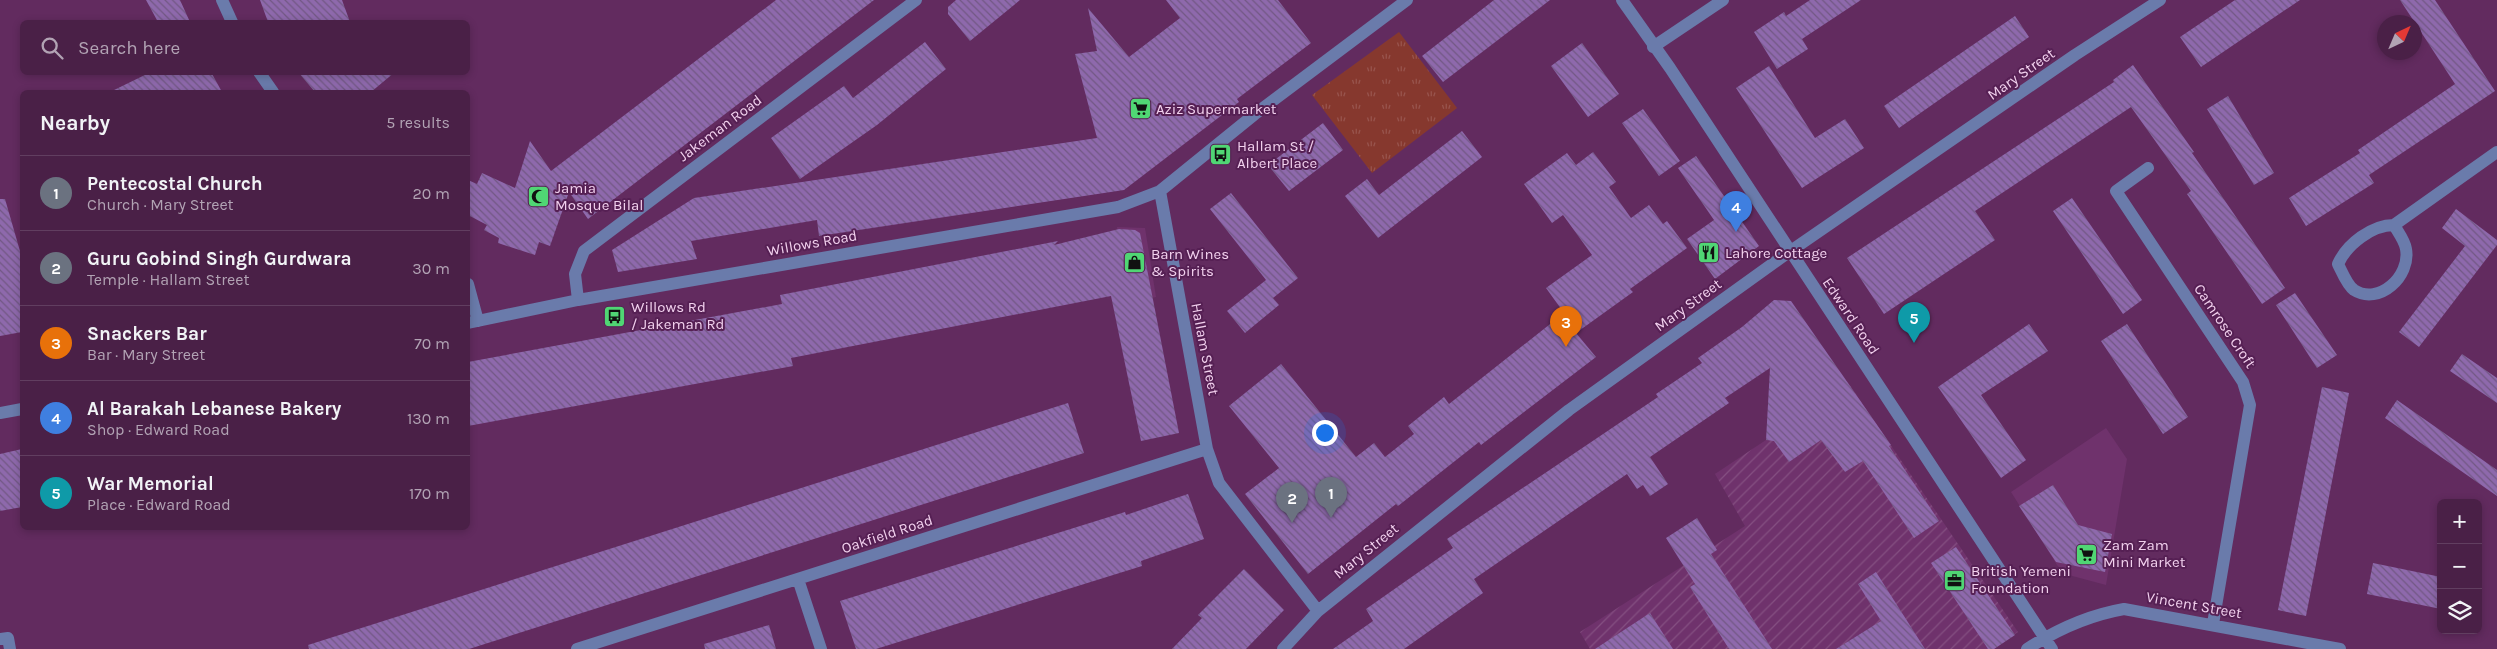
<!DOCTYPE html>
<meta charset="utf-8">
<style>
:root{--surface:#4a2047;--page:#542d52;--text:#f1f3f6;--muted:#b2a3b4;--line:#613e60;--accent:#e797bd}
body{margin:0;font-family:Karla,sans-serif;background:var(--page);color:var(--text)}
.controls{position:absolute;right:15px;bottom:15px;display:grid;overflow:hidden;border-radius:8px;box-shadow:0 2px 8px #0003}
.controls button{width:45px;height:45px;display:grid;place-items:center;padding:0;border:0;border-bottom:1px solid var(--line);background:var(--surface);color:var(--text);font:25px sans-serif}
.compass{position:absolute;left:2377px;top:15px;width:45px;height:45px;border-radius:50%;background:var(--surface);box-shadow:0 2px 8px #0003;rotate:44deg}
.you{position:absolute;left:1324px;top:432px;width:18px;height:18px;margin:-12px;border:4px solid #fff;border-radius:50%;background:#1a73e8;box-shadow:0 0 0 8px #1a73e833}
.badge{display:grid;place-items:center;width:32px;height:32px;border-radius:50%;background:var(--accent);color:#fff;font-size:16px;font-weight:700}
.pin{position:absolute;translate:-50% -41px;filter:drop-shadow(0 1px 2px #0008)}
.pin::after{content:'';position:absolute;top:26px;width:18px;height:15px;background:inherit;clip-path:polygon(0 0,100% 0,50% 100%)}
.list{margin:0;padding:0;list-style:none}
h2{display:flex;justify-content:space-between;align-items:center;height:65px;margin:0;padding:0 20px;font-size:21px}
h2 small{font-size:16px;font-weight:400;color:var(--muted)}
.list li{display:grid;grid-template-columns:32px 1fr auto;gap:15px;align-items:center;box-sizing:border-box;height:75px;padding:0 20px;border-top:1px solid var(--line)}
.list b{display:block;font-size:19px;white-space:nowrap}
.list p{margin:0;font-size:16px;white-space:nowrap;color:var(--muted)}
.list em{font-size:16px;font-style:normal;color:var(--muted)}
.icon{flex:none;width:28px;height:28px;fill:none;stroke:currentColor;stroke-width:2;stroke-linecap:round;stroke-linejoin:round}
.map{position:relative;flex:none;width:2497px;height:649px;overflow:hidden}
.search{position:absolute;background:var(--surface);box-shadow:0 2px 8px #0003;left:20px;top:20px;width:450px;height:55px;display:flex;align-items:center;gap:12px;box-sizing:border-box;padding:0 18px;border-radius:8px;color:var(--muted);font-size:19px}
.panel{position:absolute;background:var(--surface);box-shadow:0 2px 8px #0003;left:20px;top:90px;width:450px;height:440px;border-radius:8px}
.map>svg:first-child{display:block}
</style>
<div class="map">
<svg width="2497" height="649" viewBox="0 0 2497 649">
<defs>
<pattern id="industrial-furrows" width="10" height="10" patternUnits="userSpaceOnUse" patternTransform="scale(1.25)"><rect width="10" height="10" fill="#6f326c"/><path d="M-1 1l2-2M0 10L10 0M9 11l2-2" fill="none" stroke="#844f81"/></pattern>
<pattern id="grass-tufts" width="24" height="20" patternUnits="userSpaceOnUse" patternTransform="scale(1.25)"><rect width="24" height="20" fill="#86382e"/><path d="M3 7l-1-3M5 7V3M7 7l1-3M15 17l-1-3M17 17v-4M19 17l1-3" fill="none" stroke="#98544d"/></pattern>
<pattern id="building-back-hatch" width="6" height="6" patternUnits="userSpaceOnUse" patternTransform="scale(1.25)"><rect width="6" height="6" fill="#8e69ac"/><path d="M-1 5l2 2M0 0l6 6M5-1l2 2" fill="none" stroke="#725884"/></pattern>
</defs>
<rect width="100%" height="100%" fill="#622b5f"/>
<path fill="#6f326c" d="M1117 227 1145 228 1156 297 1130 303Z
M2106 428 2127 459 2106 585 2065 574 2057 565 2011 492Z"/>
<path fill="url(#industrial-furrows)" d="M1847 381 2018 632 1994 649H1590L1580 632 1745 526 1715 474 1766 440Z"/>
<path fill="url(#grass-tufts)" d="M1399 32 1457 108 1372 173 1312 95Z"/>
<path fill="url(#building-back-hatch)" d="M146 0H180L190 22H158Z
M260 0H342L350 22H268Z
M776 0H874L588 219 569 192 550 246 539 242 535 255 498 243 499 238 484 230 487 225 468 215V180L477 184 482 173 515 188 530 141 551 171Z
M956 0H1020L970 41 948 14V7Z
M1166 0H1278L1311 43 1237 99 1239 102 1124 190 819 236 817 220 691 241 697 259 618 272 612 250 694 198 1097 138 1075 54 1097 51 1088 8 1129 57 1180 18Z
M1494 0H1550L1443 82 1422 56Z
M1810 0H1861L1802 39 1808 49 1777 69 1754 32 1784 12 1786 16Z
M2235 0H2300L2201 67 2180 37Z
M2400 0H2435L2495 91 2369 175 2374 183 2306 226 2289 198 2360 153 2358 150 2455 84Z
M2015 16 2029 37 1899 128 1884 106Z
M925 42 946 69 877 125 800 179 771 138 844 86 853 98Z
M1582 43 1619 94 1588 117 1551 66Z
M2133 65 2194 152 2192 153 2285 288 2262 304 2187 194 2191 191 2131 107 1975 211 1995 240 1884 314 1847 258 2114 82 2113 80Z
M1769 66 1815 138 1845 119 1864 148 1802 188 1736 88Z
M151 72H211L222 92H110Z
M298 72H395L371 92H315Z
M2228 96 2274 173 2254 185 2207 109Z
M1643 109 1680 161 1659 176 1622 123Z
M1323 123 1343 150 1289 191 1268 165Z
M1462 131 1482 157 1378 238 1345 196 1367 179 1379 195Z
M1593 152 1616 182 1609 187 1631 218 1649 205 1663 224 1667 221 1687 248 1630 289 1633 292 1576 333 1596 357 1481 445 1479 442 1398 506 1396 504 1308 574 1245 494 1279 468 1229 406 1281 364 1356 457 1374 443 1385 457 1414 434 1408 426 1444 397 1449 404 1564 313 1546 288 1592 255 1563 215 1552 223 1524 184 1567 153 1576 165Z
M1696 156 1759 246 1715 279 1687 239 1714 220 1678 168Z
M1231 193 1298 278 1273 298 1279 305 1245 333 1227 311 1266 280 1210 209Z
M2072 198 2142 300 2123 314 2053 211Z
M0 199H5L22 258V332L0 336Z
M2456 209 2497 240V245L2419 347 2399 332 2465 246 2442 228Z
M1119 229 1135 230 1140 233 1179 433 1141 441 1111 296 791 358 793 366 468 426V362L782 304 780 295 1058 241 1054 245Z
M2295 293 2337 355 2317 368 2276 305Z
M1774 300 1791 301 1891 445 1889 446 1939 521 1914 538 1863 461 1845 472 1821 440 1789 462 1774 441 1766 440 1770 368 1725 398 1729 403 1650 457 1668 484 1650 496 1643 485 1637 489 1627 474 1474 579 1483 593 1404 649H1333L1373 621 1366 609 1453 548 1447 539 1658 397 1656 394 1702 363 1698 358 1742 327Z
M2029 324 2048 351 1981 395 2026 460 2001 478 1938 387Z
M2127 324 2188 417 2163 434 2101 341Z
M2462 354 2497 378V403L2450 371Z
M2322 387 2349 393 2306 616 2278 610Z
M2397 400 2497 470V496L2385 418Z
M1068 403 1084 453 469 649H309L308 645Z
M22 449V507L0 511V454Z
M2053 485 2078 525 2112 534 2105 572 2056 562 2019 506Z
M1188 494 1204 539 1141 561 1142 566 876 649H856L840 601 1125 512 1126 515Z
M1697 518 1717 550 1711 554 1772 649H1729L1690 587 1695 584 1666 538Z
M1956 547 2015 635 1994 649H1988L1931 563Z
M2373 563 2441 577V609L2367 594Z
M1244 569 1284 610 1246 649H1172L1202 618 1198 615Z
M1876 572 1925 649H1836L1881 621 1858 584Z
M1650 613 1673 649H1595Z
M769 625 776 649H705L704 644Z"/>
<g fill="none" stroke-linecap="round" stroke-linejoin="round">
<path stroke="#6a7bab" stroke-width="12" d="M222 0 232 22
M1622 0 1670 68 2052 649
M1653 47 1723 0
M259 72 273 92
M2148 168 2116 191 2243 382 2250 405 2213 624
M1160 191 1207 449 1219 483 1318 611
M2394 225C2398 232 2405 241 2406 249 2411 276 2379 306 2354 290 2347 285 2342 272 2338 264 2347 244 2372 225 2394 225L2497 152
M468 284 478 321
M578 300 575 274 584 251 916 0
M468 323 578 300 1118 207 1160 191 1255 114 1407 0
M0 413 22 409
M798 579 821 649
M0 639 8 638 10 649
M577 649 1207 449
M1283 649 1318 611 1569 410 1789 252 2075 55 2160 0
M2027 649C2056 630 2090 615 2124 609L2340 649"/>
</g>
<defs>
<symbol id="supermarket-square" viewBox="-11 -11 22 22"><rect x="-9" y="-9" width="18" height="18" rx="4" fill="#50d674" stroke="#562054"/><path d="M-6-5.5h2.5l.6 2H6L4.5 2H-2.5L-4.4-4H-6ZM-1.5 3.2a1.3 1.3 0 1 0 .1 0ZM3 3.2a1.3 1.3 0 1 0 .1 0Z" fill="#111"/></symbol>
<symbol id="bus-square" viewBox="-11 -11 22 22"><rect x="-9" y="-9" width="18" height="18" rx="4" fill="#50d674" stroke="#562054"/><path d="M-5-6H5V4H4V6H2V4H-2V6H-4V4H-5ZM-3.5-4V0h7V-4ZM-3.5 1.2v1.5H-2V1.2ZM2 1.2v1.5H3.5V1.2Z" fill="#111"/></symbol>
<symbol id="mosque-square" viewBox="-11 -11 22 22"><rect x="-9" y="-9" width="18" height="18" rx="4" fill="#50d674" stroke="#562054"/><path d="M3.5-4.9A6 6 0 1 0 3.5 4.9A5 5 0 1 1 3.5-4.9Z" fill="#111"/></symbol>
<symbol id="restaurant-square" viewBox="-11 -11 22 22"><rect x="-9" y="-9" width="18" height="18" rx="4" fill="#50d674" stroke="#562054"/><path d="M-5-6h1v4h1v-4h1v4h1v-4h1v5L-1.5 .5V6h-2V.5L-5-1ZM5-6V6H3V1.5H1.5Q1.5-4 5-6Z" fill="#111"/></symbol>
<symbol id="shop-square" viewBox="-11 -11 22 22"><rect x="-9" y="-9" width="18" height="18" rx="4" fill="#50d674" stroke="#562054"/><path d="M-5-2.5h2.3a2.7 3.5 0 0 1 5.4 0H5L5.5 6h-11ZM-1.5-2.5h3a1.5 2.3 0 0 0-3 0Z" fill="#111"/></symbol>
<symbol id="office-square" viewBox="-11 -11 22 22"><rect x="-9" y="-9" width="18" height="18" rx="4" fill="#50d674" stroke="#562054"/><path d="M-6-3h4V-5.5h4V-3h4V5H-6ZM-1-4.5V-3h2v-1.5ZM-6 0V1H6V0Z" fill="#111"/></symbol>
</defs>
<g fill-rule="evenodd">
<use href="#supermarket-square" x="1128" y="96" width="25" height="25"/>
<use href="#bus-square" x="1208" y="142" width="25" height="25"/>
<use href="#mosque-square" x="526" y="184" width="25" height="25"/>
<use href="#restaurant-square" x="1696" y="240" width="25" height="25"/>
<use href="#shop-square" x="1122" y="250" width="25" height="25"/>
<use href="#bus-square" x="602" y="304" width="25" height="25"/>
<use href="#supermarket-square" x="2074" y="542" width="25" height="25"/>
<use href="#office-square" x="1942" y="568" width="25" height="25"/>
</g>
<g text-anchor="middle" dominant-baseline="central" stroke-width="4" stroke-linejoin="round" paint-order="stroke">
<g font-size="15" fill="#f2d1ee" stroke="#562054">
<text transform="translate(2021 74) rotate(-35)">Mary Street</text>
<text transform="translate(720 128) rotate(-37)">Jakeman Road</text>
<text transform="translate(812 243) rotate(-10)">Willows Road</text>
<text transform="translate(1688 305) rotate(-36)">Mary Street</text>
<text transform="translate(1851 316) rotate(56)">Edward Road</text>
<text transform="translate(2225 326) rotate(56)">Camrose Croft</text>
<text transform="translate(1205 349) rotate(79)">Hallam Street</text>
<text transform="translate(887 534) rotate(-18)">Oakfield Road</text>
<text transform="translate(1366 551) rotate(-39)">Mary Street</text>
<text transform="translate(2194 605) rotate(10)">Vincent Street</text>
</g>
<g font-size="15" fill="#f2d1ee" stroke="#562054" text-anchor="start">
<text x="1156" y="109">Aziz Supermarket</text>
<text x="1237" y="146">Hallam St /<tspan x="1237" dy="17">Albert Place</tspan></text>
<text x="555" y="188">Jamia<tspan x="555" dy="17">Mosque Bilal</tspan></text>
<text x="1725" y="253">Lahore Cottage</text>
<text x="1151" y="254">Barn Wines<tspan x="1151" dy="17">&amp; Spirits</tspan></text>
<text x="631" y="307">Willows Rd<tspan x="631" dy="17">/ Jakeman Rd</tspan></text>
<text x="2103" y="545">Zam Zam<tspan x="2103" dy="17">Mini Market</tspan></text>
<text x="1971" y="571">British Yemeni<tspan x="1971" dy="17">Foundation</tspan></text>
</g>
</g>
</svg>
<div class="controls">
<button>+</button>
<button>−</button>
<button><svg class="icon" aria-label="layers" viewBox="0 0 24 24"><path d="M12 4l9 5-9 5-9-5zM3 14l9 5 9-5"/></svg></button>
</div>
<svg class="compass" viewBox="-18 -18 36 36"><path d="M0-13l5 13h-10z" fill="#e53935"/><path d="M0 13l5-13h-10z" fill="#b2a3b4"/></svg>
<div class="you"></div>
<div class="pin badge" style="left:1331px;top:518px;background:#6b7280">1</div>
<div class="pin badge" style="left:1292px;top:523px;background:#6b7280">2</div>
<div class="pin badge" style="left:1566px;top:347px;background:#e8710a">3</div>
<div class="pin badge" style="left:1736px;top:232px;background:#3f7fe0">4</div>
<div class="pin badge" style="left:1914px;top:343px;background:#0f9aa8">5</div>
<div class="search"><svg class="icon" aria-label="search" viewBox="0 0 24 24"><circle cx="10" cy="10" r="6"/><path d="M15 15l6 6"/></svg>Search here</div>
<section class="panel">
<h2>Nearby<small>5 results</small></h2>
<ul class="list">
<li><span class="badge" style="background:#6b7280">1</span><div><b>Pentecostal Church</b><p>Church · Mary Street</p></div><em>20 m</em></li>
<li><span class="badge" style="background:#6b7280">2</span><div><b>Guru Gobind Singh Gurdwara</b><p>Temple · Hallam Street</p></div><em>30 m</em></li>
<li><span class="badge" style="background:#e8710a">3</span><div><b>Snackers Bar</b><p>Bar · Mary Street</p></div><em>70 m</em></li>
<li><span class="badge" style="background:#3f7fe0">4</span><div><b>Al Barakah Lebanese Bakery</b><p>Shop · Edward Road</p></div><em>130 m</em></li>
<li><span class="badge" style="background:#0f9aa8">5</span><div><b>War Memorial</b><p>Place · Edward Road</p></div><em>170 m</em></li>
</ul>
</section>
</div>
